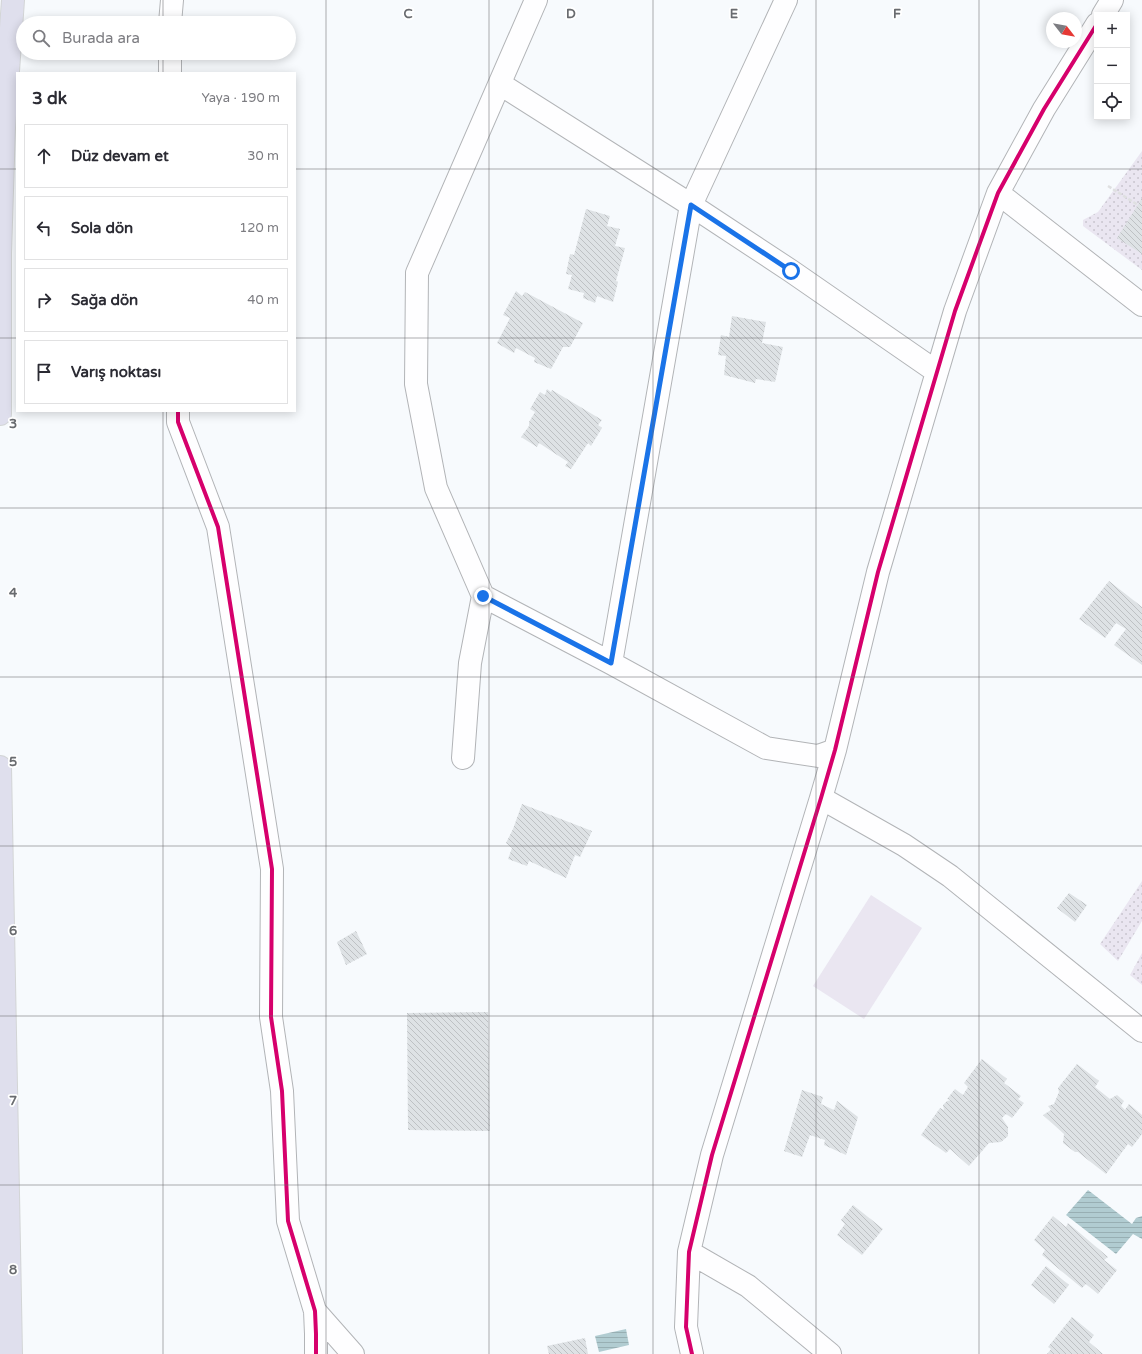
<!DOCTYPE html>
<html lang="tr">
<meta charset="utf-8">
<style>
:root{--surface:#fff;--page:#f2f2f3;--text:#2b2b33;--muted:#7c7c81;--line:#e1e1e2}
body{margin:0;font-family:"Varela Round",sans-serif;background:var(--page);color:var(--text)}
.controls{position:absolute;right:12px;top:12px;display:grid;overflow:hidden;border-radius:0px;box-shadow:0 2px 10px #0003}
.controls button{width:36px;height:36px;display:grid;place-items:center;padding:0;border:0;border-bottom:1px solid var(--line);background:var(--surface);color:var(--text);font:20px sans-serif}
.compass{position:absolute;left:1046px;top:12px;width:36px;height:36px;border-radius:50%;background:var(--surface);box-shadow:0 2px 10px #0003;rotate:121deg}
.stop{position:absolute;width:12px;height:12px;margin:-9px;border:3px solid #1a73e8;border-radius:50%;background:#fff}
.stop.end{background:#1a73e8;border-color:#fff;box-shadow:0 1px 4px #0008}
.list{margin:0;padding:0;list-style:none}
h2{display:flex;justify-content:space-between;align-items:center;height:52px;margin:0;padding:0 16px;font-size:17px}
h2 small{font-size:13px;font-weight:400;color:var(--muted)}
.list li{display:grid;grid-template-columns:26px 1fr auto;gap:12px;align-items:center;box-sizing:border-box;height:64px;margin:0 8px 8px;padding:0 8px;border:1px solid var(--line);border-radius:0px}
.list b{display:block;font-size:15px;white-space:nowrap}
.list em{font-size:13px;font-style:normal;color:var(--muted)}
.icon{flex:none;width:22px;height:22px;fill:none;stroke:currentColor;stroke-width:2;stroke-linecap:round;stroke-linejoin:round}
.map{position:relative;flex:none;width:1142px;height:1354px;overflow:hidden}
.search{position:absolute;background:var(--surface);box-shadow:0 2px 10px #0003;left:16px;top:16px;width:280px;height:44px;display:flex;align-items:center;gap:10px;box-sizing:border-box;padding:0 14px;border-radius:22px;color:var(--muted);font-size:15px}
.panel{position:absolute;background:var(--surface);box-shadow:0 2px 10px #0003;left:16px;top:72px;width:280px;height:340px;border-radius:0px}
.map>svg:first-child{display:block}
</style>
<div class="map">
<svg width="1142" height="1354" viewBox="0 0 1142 1354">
<defs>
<pattern id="grass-dots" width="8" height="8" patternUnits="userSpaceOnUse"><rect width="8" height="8" fill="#eae6f1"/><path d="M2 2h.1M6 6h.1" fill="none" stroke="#c8c5ce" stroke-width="1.8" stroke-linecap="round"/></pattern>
<pattern id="water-rules" width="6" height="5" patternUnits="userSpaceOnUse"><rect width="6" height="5" fill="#b1ccd1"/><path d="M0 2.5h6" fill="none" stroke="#98afb3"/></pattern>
<pattern id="building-back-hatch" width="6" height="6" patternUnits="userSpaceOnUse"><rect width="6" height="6" fill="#dee2e5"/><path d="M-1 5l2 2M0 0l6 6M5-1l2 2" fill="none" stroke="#bec1c4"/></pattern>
</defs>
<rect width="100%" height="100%" fill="#f7fafd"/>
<path fill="url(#grass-dots)" d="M1142 151V270L1083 226V220L1098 212Z
M1142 881V921L1118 961 1100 944Z
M1142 953V985L1130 975Z"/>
<path fill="#eae6f1" d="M871 895 922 928 864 1019 813 986Z"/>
<path fill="url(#water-rules)" d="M1088 1190 1132 1224 1136 1218 1142 1216V1239L1133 1234 1116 1254 1066 1215Z
M626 1329 629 1345 599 1352 595 1336Z"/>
<path fill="url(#building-back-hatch)" d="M1142 198V254L1117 238Z
M586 209 610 216 607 226 620 229 615 246 625 248 616 281 618 282 613 302 597 296 595 303 583 298 584 293 568 289 572 275 566 274 570 254 574 255Z
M516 291 522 296 525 292 583 323 570 347H563L551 369 534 362 535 358 516 348 514 353 497 343 510 318 503 315Z
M732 316 766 322 762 343 783 347 775 382 756 379 755 383 724 375 726 356 718 355 721 335 729 337Z
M547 389 551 392 552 390 602 420 598 425 602 428 591 446 588 443 571 469 565 466 568 462 539 443 537 447 521 437 529 426V422L535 412 530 409 540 392 545 395Z
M1109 581 1142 607V665L1114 645 1126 629 1116 623 1105 638 1079 619Z
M522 804 592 831 580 857 575 855 566 878 529 861 527 866 508 859 512 848 506 843 513 829Z
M1069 893 1087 905 1075 922 1057 908Z
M356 931 367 954 346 965 337 942Z
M488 1012 490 1131 408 1130 407 1013Z
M982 1059 1007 1079 1004 1083 1021 1096 1018 1099 1024 1103 1012 1118 1006 1114 1002 1118 1008 1127V1136L1001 1142 989 1143 969 1166 950 1149 946 1153 921 1135 940 1108 944 1110 943 1105 947 1101 951 1100 947 1099 955 1089 963 1095 968 1087 964 1083Z
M1077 1064 1099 1081 1095 1087 1110 1099 1117 1095 1124 1101 1121 1106 1125 1110 1129 1104 1142 1115V1134L1132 1147 1128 1144 1106 1174 1078 1152H1075L1063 1143 1064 1134 1043 1115 1051 1110 1048 1106 1054 1104 1059 1092 1058 1088Z
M802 1090 823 1097 821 1104 834 1110 837 1101 858 1117 846 1155 824 1145 825 1140 810 1135 802 1157 784 1151Z
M853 1205 883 1229 862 1255 837 1235 845 1224 841 1220Z
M1053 1216 1066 1227 1068 1223 1108 1257 1104 1260 1117 1270 1098 1294 1086 1284 1082 1288 1042 1255 1045 1250 1034 1240Z
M1046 1266 1069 1285 1054 1304 1031 1285Z
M1072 1317 1094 1335 1089 1342 1103 1354H1047L1051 1349 1048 1347Z
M585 1338 588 1354H549L547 1346Z"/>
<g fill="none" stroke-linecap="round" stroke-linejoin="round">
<defs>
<path id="minor" d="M1103 15 1112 0
M170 23 172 0
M170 53V73
M500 84 691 205 791 271 937 372
M998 193 1142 305
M178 411V422L218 527 272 869 271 1017 282 1091 288 1221 315 1311 316 1334V1354
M483 596 611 663 766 748 818 756 835 750
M611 663 691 205 786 0
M463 758 470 663 483 596 436 488 416 384 417 273 536 0
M821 798 904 845 950 876 1142 1031
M689 1252 748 1286 830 1354
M315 1311 353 1354
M692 1354 686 1327 689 1252 712 1155 821 798 835 750 878 572 955 311 998 193 1044 109 1097 24"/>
<path id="highway" d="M0 414V253L4 128 13 0
M0 767 11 1354"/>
</defs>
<use href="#minor" stroke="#b2b4b7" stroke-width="24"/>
<use href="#highway" stroke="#d3d5d6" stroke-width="24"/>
<path stroke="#dfe0e1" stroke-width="2.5" stroke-dasharray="4 2" stroke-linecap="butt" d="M1108 186 1138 205"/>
<use href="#minor" stroke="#fefeff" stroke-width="22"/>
<use href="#highway" stroke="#dfdfed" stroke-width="22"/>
<defs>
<path id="cycleway" d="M178 411V422L218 527 272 869 271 1017 282 1091 288 1221 315 1311 316 1334V1354
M692 1354 686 1327 689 1252 712 1155 821 798 835 750 878 572 955 311 998 193 1044 109 1097 24"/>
</defs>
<use href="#cycleway" stroke="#fff" stroke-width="6"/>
<use href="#cycleway" stroke="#d6006c" stroke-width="4"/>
</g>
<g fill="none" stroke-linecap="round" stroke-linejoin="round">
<path stroke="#1a73e8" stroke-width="5" d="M483 596 611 663 691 205 791 271"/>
</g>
<path fill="none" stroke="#696b6f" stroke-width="1" stroke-opacity="0.55" d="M163 0V23M326 0V1354M489 0V1354M653 0V1354M816 0V1354M979 0V1354M163 53V73M0 169H17M295 169H1142M0 338H17M295 338H1142M163 411V1354M0 508H1142M0 677H1142M0 846H1142M0 1016H1142M0 1185H1142"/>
<g font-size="13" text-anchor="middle" font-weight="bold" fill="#696b6f" stroke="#fff" stroke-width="3.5" stroke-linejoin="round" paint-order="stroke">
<text x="408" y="18">C</text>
<text x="571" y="18">D</text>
<text x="734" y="18">E</text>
<text x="897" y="18">F</text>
<text x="13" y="428">3</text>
<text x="13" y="597">4</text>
<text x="13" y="766">5</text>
<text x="13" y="935">6</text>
<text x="13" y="1105">7</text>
<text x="13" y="1274">8</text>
</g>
</svg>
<div class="controls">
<button>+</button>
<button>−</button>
<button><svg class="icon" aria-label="locate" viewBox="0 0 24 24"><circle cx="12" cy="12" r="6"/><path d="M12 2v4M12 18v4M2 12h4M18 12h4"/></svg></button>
</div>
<svg class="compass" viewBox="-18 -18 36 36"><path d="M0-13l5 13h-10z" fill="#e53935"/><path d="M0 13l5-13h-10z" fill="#7c7c81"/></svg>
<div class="stop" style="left:791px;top:271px"></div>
<div class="stop end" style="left:483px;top:596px"></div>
<div class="search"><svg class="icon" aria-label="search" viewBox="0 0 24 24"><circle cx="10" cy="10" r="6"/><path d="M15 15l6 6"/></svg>Burada ara</div>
<section class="panel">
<h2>3 dk<small>Yaya · 190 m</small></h2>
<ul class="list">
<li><svg class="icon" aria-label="ahead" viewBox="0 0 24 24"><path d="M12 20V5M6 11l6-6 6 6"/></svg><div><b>Düz devam et</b></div><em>30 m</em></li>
<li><svg class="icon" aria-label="left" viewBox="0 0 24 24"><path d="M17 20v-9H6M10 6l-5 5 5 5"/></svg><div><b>Sola dön</b></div><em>120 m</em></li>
<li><svg class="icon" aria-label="right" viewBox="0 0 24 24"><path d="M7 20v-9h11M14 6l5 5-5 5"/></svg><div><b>Sağa dön</b></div><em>40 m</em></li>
<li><svg class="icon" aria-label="arrive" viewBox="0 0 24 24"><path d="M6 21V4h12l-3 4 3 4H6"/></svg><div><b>Varış noktası</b></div></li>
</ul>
</section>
</div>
